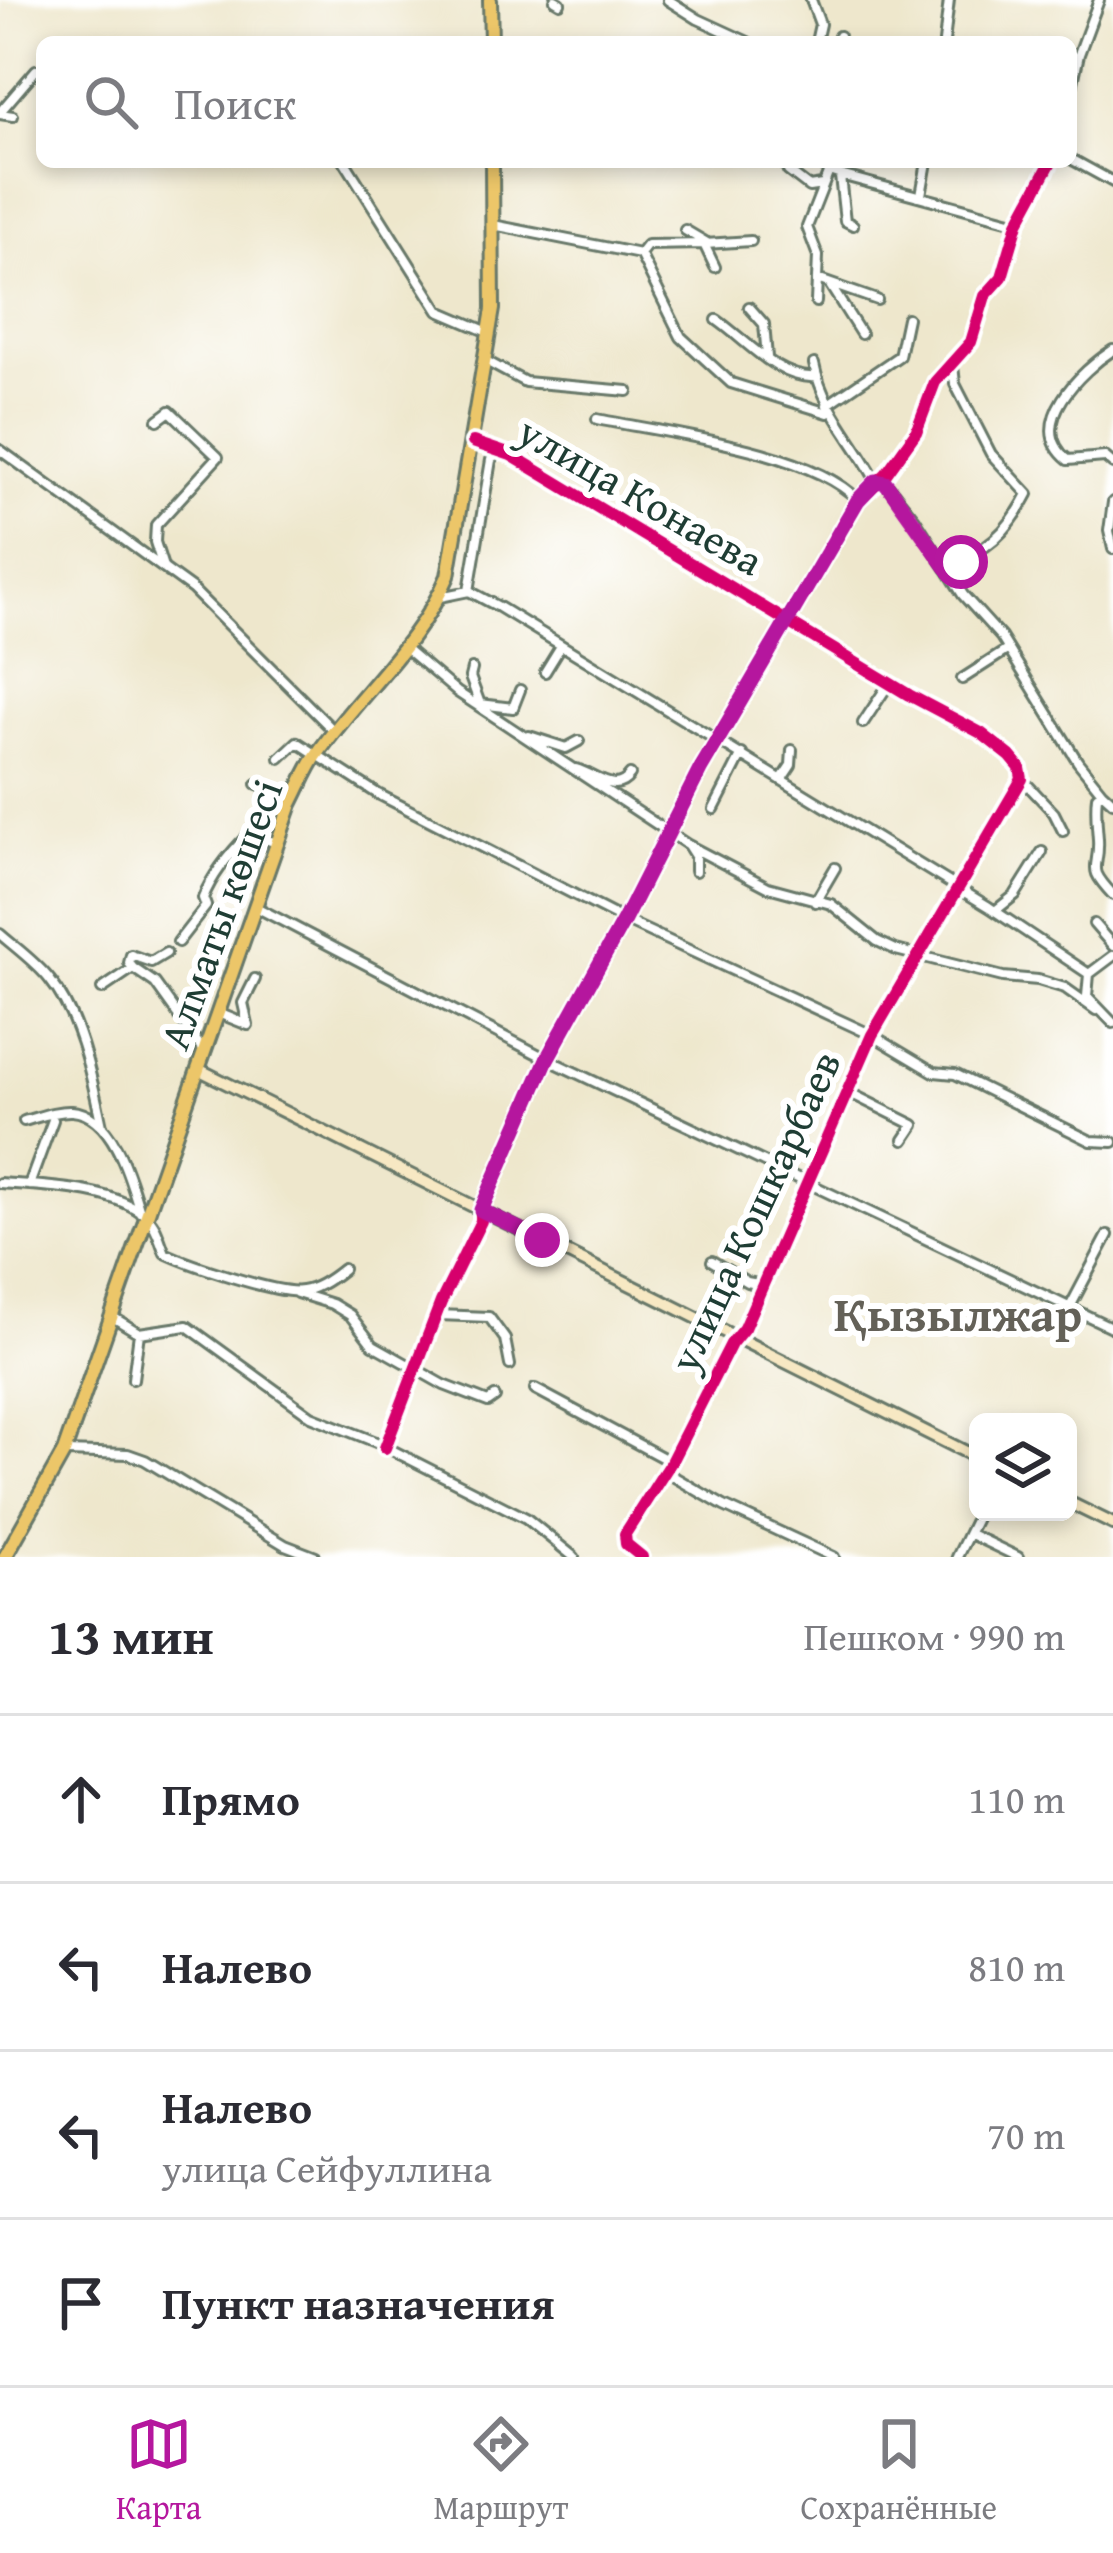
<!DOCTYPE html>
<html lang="ru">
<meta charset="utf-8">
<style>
:root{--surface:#fff;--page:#f2f2f3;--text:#2b2b33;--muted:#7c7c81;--line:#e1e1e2;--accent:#b5179e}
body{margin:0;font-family:"Gentium Book Plus",serif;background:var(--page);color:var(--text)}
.controls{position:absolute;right:36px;bottom:36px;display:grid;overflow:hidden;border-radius:18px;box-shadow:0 6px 18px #0003}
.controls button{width:108px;height:108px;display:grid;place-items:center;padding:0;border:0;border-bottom:3px solid var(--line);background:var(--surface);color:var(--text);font:60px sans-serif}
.stop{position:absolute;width:36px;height:36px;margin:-27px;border:9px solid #b5179e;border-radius:50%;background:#fff}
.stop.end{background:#b5179e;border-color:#fff;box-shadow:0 3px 12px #0008}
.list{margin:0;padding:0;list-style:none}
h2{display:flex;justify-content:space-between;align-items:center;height:156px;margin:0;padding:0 48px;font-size:51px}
h2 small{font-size:39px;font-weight:400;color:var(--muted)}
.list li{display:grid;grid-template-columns:78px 1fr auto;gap:36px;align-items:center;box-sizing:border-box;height:168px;padding:0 48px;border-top:3px solid var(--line)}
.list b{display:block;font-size:45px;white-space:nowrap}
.list p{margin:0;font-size:39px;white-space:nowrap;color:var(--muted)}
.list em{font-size:39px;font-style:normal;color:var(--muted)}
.icon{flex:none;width:66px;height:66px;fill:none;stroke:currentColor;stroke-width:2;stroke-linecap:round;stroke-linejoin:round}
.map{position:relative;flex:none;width:1113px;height:1557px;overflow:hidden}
.search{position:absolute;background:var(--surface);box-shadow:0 6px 18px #0003;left:36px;right:36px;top:36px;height:132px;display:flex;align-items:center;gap:30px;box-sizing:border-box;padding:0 42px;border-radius:18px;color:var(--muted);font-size:45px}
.sheet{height:828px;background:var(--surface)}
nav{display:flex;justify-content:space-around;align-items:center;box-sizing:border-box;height:168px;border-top:3px solid var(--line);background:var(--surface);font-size:33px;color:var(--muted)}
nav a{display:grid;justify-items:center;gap:6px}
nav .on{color:var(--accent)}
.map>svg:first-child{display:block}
</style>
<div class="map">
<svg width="1113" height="1557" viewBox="0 0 1113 1557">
<rect width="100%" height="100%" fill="#fff"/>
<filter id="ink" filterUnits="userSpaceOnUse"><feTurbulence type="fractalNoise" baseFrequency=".00833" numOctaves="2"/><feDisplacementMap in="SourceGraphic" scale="24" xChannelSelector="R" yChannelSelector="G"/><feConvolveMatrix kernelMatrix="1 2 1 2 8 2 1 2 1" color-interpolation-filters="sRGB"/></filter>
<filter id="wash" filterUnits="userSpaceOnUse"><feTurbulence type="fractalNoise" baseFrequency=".004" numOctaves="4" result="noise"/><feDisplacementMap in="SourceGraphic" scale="48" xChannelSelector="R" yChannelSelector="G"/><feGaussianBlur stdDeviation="2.7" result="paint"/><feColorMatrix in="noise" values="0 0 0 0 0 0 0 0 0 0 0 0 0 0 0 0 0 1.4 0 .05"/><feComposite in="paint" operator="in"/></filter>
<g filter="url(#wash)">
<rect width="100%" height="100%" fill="#eee7cc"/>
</g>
<g filter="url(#ink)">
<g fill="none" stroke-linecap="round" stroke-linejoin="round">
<defs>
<path id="street" d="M555 0 560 3
M668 0 698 19 748 42
M811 0 820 24 816 42
M838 42 839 36
M944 42 949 0
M1071 92 1079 54 1099 0
M0 112 36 70
M0 114 13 116
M1071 159 1113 182
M345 162 439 311 488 332
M785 162 788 171 809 187 822 185
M819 162 829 171 844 176 1018 223
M840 176 845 221 853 225
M921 195 927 162
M493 225 640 254 681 337 731 383 828 413
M685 230 707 243
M705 244 751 241
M640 254 647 245 704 244 715 267
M817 279 877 300
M830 285 861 334
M816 302 818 256 807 227 829 171
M749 307 764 324 767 357
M717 320C746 340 779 380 816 377
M1113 350C1082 370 1024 425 1068 460L1105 457 1113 464
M486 361 525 382 628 391
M814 364C823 410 855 440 876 481L886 483 915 519 963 595 1001 637 1078 762 1102 792
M827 405 899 356 907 318
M597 419C666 433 811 450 858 500
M158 420 170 411 218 457 156 525 155 542 163 567
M473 442 511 455 909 695 981 733 1010 756 1020 768 1022 779 872 1035 744 1328 731 1344 671 1462 625 1534 626 1544 642 1557
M0 450 192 589 335 732
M1113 502 1109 531 1113 549
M946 567C986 551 1008 533 1028 494L991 454 955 384 953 365
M469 591 491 460 500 451
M440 597 469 591 499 607 989 907 1089 974 1113 956
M404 647 457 692 688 845 695 856V871
M472 669 470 677 480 704 513 708 520 690
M545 672 561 646
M962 679 1007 650
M863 723 890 682
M529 736 566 748 579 741
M280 758 297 742 378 794 624 920 872 1035 934 1072 955 1074 1091 1141 1113 1142
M576 769C595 774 615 796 630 775
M1022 779 1054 813 1063 831
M781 780 791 765 792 750
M257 784 295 797
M1113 802 1102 792 1097 796C1095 811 1097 824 1098 839 1100 871 1085 865 1113 895
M714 809 742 754
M688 845 768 887 831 904 877 941 896 950 1003 977 1038 980 1065 988 1096 1010
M815 902 835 868
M254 906 547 1059 1113 1328
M995 911 1015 895 1042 852
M1094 924 1113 946
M0 934C16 948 37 963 50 980 81 1018 92 1080 102 1126
M178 942 206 906 203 898C213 873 230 853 249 834L277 843
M133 968 129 963 131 955 151 962 166 953
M1089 974 1087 996 1113 1023
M102 989 133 968 155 983 203 1050
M218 1013 248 1025 243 1003 255 979
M848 1092 914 1125 904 1140
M24 1121C39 1117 56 1110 72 1111 113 1114 130 1178 140 1212
M0 1183C42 1186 116 1187 148 1218 157 1226 160 1242 165 1253 188 1264 279 1295 302 1291 317 1289 332 1278 343 1269
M29 1185 53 1120
M712 1261 747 1282 763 1285
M297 1293 332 1304 350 1315 373 1345 444 1385 488 1402 495 1397
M1070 1307 1108 1235
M438 1315 489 1317 505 1339 510 1365
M111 1316 139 1333 187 1326 311 1416 376 1442 526 1518 574 1557
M133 1379 139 1333
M535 1389 671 1462
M385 1448 441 1302 481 1221V1210L547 1059 624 920 700 770 858 500 886 474 916 432 935 382 971 342 985 296 1002 277 1018 223 1051 162
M66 1452 128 1454 145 1460 285 1545 316 1557
M664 1471 724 1506 834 1557
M970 1534 1018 1557
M957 1557 979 1512"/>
<path id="secondary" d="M198 1069 978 1458
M1068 1502 1113 1524"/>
<path id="primary" d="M490 0 491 42
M5 1557 64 1452 291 804C300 787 307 768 318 753 360 693 419 644 448 576L493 309 492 162"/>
</defs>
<use href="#street" stroke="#677869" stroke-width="14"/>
<use href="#secondary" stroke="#677869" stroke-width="16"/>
<use href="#primary" stroke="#677869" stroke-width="18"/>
<use href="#street" stroke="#fff" stroke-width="8"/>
<use href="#secondary" stroke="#f7e8c3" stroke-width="10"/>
<use href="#primary" stroke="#ecc669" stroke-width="12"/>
<defs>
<path id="cycleway" d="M473 442 511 455 909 695 981 733 1010 756 1020 768 1022 779 872 1035 744 1328 731 1344 671 1462 625 1534 626 1544 642 1557
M385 1448 441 1302 481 1221V1210L547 1059 624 920 700 770 858 500 886 474 916 432 935 382 971 342 985 296 1002 277 1018 223 1051 162"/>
</defs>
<use href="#cycleway" stroke="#fff" stroke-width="20"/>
<use href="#cycleway" stroke="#d6006c" stroke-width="12"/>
</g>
</g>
<g fill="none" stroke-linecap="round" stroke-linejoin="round" filter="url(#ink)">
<path stroke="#b5179e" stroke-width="15" d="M542 1240 481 1210 547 1059 624 920 700 770 858 500 876 481 886 483 946 567 961 562"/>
</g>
<g text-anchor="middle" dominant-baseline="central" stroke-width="12" stroke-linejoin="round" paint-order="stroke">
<g font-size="42" fill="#1f3d34" stroke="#fff">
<text transform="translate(641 495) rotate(30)">улица Конаева</text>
<text transform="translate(220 914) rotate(-70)">Алматы көшесі</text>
<text transform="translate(754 1211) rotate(-65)">улица Кошкарбаев</text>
</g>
<g font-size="48" font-weight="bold" fill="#646158" stroke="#fff">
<text x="958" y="1313">Қызылжар</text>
</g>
</g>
</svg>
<div class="controls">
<button><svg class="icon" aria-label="layers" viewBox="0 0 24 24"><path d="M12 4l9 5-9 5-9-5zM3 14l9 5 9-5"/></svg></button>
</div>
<div class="stop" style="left:961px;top:562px"></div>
<div class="stop end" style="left:542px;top:1240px"></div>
<div class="search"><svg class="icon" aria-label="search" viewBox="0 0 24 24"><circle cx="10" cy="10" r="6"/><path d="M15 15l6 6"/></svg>Поиск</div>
</div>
<section class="sheet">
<h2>13 мин<small>Пешком · 990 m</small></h2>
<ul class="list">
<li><svg class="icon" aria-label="ahead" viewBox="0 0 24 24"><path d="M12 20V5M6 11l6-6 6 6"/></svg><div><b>Прямо</b></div><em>110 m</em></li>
<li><svg class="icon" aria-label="left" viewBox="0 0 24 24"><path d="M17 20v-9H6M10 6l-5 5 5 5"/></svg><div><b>Налево</b></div><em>810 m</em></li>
<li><svg class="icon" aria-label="left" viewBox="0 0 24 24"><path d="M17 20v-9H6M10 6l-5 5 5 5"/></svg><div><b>Налево</b><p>улица Сейфуллина</p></div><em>70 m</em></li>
<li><svg class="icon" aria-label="arrive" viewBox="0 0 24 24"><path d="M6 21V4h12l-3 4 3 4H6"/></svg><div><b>Пункт назначения</b></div></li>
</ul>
</section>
<nav>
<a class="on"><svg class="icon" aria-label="map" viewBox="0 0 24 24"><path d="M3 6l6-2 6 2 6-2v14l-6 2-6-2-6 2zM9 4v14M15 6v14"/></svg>Карта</a>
<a><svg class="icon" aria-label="directions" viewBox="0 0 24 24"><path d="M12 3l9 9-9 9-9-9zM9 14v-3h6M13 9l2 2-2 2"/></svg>Маршрут</a>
<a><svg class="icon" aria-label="saved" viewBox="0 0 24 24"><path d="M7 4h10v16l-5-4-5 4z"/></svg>Сохранённые</a>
</nav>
